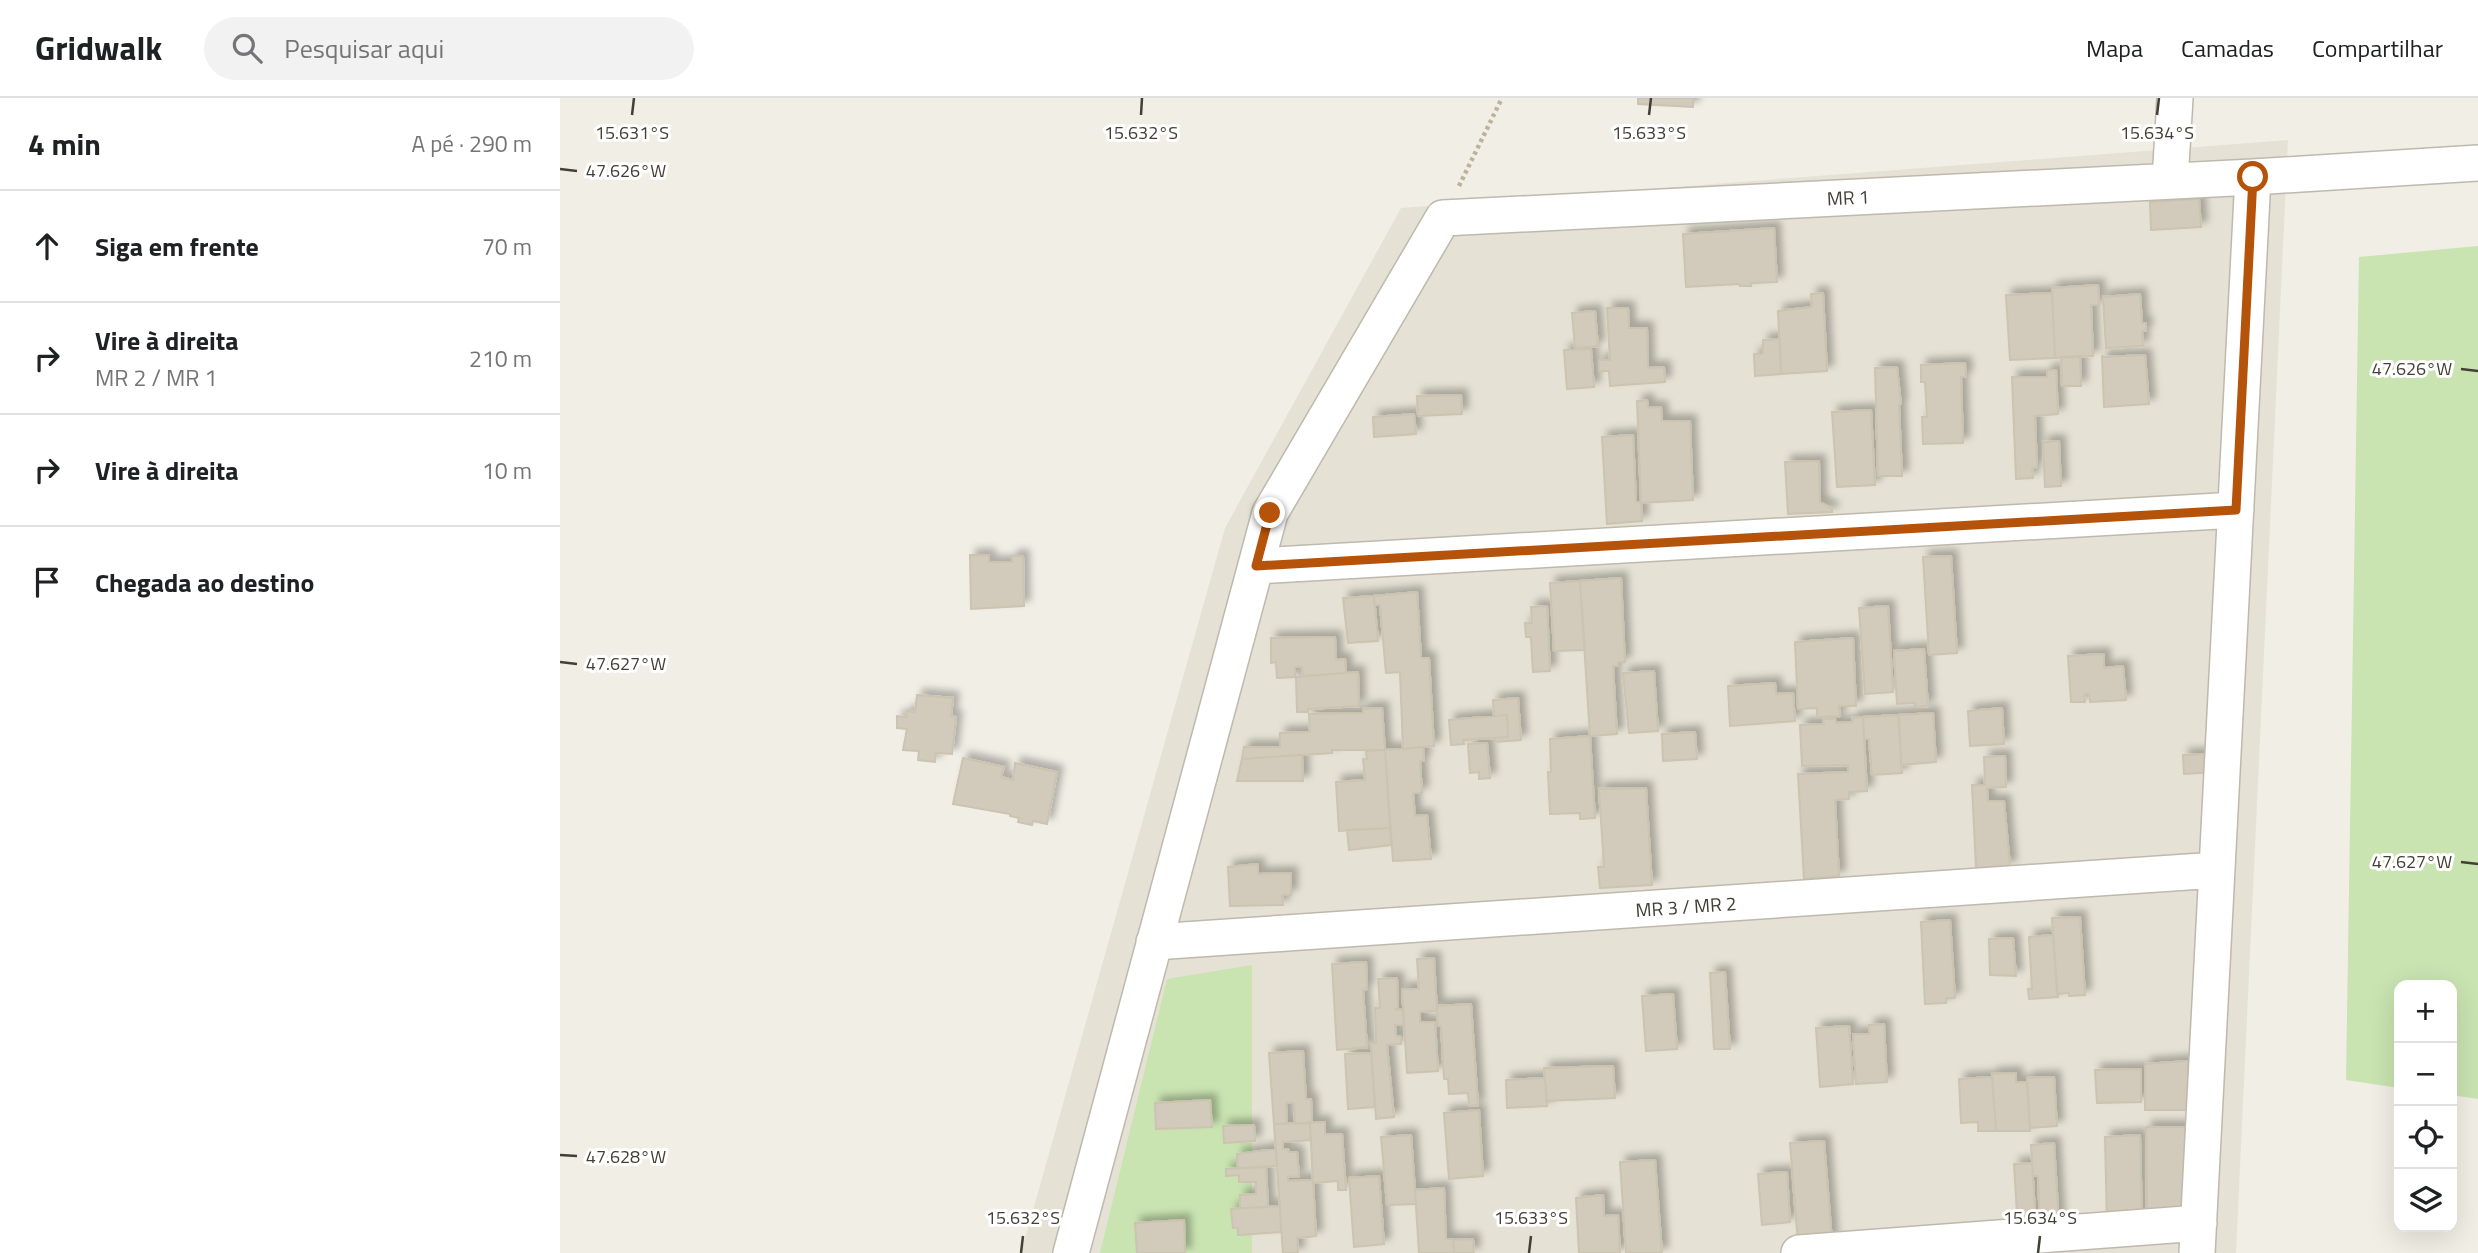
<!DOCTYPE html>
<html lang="pt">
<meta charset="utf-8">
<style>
:root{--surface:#fff;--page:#f2f2f2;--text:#202124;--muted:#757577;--line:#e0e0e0}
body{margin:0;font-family:"Titillium Web",sans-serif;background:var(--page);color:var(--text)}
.controls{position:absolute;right:21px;bottom:21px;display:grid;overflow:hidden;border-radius:14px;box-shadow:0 7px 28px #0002}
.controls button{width:63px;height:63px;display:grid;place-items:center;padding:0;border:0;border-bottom:2px solid var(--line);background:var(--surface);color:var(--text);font:35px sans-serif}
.stop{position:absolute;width:21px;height:21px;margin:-16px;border:5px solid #b45309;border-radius:50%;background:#fff}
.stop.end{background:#b45309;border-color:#fff;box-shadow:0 2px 7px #0008}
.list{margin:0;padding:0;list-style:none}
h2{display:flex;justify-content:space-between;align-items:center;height:91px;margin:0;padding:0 28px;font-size:30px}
h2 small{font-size:23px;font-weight:400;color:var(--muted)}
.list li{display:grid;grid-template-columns:46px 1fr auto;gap:21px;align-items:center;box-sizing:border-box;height:112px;padding:0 28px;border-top:2px solid var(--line)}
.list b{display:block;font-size:26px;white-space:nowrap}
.list p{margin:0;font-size:23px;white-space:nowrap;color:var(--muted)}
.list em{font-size:23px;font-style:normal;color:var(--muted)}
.icon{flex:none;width:38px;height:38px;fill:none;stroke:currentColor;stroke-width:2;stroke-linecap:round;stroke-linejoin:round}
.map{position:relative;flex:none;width:1918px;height:1155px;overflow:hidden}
header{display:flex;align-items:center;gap:42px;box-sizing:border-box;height:98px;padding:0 35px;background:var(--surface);border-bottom:2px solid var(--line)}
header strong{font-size:33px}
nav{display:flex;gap:38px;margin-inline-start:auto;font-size:24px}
.search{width:490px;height:63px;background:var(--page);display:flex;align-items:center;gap:18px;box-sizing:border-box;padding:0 24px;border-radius:38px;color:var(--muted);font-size:26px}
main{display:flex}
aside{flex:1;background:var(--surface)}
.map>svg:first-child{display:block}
</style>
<header>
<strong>Gridwalk</strong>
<div class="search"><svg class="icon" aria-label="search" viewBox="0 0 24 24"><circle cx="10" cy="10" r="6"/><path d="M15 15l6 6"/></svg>Pesquisar aqui</div>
<nav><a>Mapa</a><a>Camadas</a><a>Compartilhar</a></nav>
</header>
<main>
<aside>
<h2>4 min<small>A pé · 290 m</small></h2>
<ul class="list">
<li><svg class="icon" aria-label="ahead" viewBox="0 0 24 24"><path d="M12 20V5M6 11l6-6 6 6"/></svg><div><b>Siga em frente</b></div><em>70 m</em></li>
<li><svg class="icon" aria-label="right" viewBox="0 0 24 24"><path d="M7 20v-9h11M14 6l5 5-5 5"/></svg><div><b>Vire à direita</b><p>MR 2 / MR 1</p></div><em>210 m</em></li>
<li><svg class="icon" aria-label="right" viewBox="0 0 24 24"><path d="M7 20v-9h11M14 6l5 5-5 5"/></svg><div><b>Vire à direita</b></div><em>10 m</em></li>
<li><svg class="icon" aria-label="arrive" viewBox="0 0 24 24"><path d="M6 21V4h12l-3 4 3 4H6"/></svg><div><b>Chegada ao destino</b></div></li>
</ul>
</aside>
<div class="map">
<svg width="1918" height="1155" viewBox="0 0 1918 1155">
<defs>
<filter id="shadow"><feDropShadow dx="6" dy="-6" stdDeviation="3.5" flood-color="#0004"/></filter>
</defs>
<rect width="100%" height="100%" fill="#f1eee5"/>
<path fill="#e5e1d4" d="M1728 42 1676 1155H461L665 430 841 110Z"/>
<path fill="#c9e3b1" d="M1918 148V1001L1892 997V887H1839V990L1786 982 1799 159Z
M692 867V1155H540L607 881Z"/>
<path fill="#d2cbbc" stroke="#ccc3b0" stroke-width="2" filter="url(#shadow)" d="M1078 0H1133V9L1078 6Z
M1639 101 1641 129 1591 132 1590 104Z
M1214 130 1217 184 1191 185V188H1180L1179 186 1126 189 1123 136Z
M1538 187 1539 207H1531L1533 258 1495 260 1492 190Z
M1263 195 1267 273 1221 276 1218 213 1252 209 1251 196Z
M1492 195 1495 260 1450 262 1446 197Z
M1580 196 1582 225H1586V233H1582L1583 248 1546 250 1543 199Z
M1047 210H1068L1069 230H1087L1088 270 1104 269 1105 284 1050 288 1049 273H1039V262H1050Z
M1035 213 1038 248 1015 250 1012 215Z
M1220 241 1221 276 1195 278 1194 256H1203V242Z
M1031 251 1034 289 1007 291 1004 252Z
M1542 257 1543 259 1585 257 1589 306 1544 309Z
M1520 258 1521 288H1502L1501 259Z
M1405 265 1406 279H1401L1403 345 1363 346 1362 319H1367L1365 284H1361V267Z
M1337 269 1341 306 1339 307 1342 378H1318L1315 270Z
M1487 272H1496L1498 316 1475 318 1477 369 1472 370 1473 380 1456 381 1452 279H1487Z
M901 297 902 316 858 318 857 298Z
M1087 302 1088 310 1101 309 1102 323H1130L1133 402 1081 405 1077 303Z
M1311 312 1315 387 1277 389 1272 314Z
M854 316 856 336 814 339 813 319Z
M1073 337 1076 404H1081L1082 423 1047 426 1042 339Z
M1499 343 1501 388 1485 389 1483 344Z
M1259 363 1260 404 1272 411V414L1228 416 1225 364Z
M410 457H429V464H452V458H463L464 508 411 511Z
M1391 458 1397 555 1369 557 1363 459Z
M1061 480 1065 564H1058V568H1053L1057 636 1030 638 1020 483Z
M1020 483 1025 552 994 553 990 485Z
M857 494 861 560H869L874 648 843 651 840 574 826 575 820 507H814V498Z
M814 498 818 543 788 545 783 500Z
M987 508 990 573 973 574 971 539H966L965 525H972L971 509Z
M1328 508 1333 594 1305 596 1299 510Z
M775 539 776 562 785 561 786 575 743 578 742 569H735V579L717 580 716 564 711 565V540Z
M1293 540 1296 608H1279L1280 618 1257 619V610L1238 611 1235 544Z
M1364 551 1368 608 1355 609V605L1337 606 1334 553Z
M1544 556V570L1563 568 1566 602 1530 604 1529 596H1524L1525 604H1511L1508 558Z
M1094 573 1098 633 1069 635 1063 575Z
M798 574 799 608 748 611V614H737L736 579Z
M1215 585 1216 596 1233 595 1235 623 1170 628 1168 588Z
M357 597 393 600 391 618 396 619 392 656 376 655 375 664 358 662 359 653 343 652 347 631 337 630V618L346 619 347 613 355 614Z
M958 600 961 642 935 644V640L948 639 947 617 934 618 933 602Z
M822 610 825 652H772V655L682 661 684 649H720V635L750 634 749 616 803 615V611Z
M1442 610 1444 646 1410 648 1408 613Z
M1373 615 1376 664 1341 667 1339 617Z
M947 617 948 639 903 642 904 646 891 647 889 622Z
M1338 617 1342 675 1312 677 1309 641H1304L1303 619Z
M1303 619 1307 693 1289 694V701L1275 702 1279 778 1244 781 1238 676 1288 674V667L1242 668 1240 627 1264 626 1263 621H1275L1276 625 1293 624 1292 620Z
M1135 634 1137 661 1103 663 1102 636Z
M1030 638 1035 720 1020 721V715L990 716 988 674H991L990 641Z
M927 645 930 680 919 681V674L910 675 908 646Z
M863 649 864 663H860L862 695H853L855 718 867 717 871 761 833 763 825 652Z
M825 652 830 730 779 733 776 684 805 682 803 661H807L806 653Z
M1653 656 1654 674 1624 676 1623 657Z
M742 657 743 683H677L682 661Z
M1445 658 1446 689 1427 690 1428 703H1444L1450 768 1416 770 1412 687H1425L1424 659Z
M403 660 444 669 441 679 453 682 455 665 497 674 487 726 473 723 472 727 458 724 459 720 450 718V716L393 706Z
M1086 690 1092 787 1040 790 1038 769H1044L1039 691Z
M830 730 831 747 789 752 787 732Z
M698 766V776L731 775V797H722L723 807 670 808 668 769Z
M1520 819 1525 897 1509 898V895L1497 896 1492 820Z
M1390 822 1395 900H1386V905L1365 906 1361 824Z
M1493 837 1498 899 1469 901 1468 891H1472L1469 839Z
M1453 840 1456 878 1430 877 1429 841Z
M874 860 877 913 860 914V924H875L878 973 847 975 842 891H859L857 861Z
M806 864 807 891 803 892 807 949 777 952 772 866Z
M1165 874 1170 951H1154L1150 875Z
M837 880 838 911H834L843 912 844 927H835L836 938 841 939V946L827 947 834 1019 816 1021 811 945H816L815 910H820L818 881Z
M1113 896 1117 951 1086 953 1082 898Z
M911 906 918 1007 909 1008 908 995 889 996 888 981H884L881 928H878L877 908Z
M1324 926 1327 984 1296 986 1293 936H1310L1309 927Z
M1289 928 1293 986 1260 989 1256 930Z
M743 953 746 1001H751L752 1024 735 1026 734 1005H726L727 1026H714L709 955Z
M811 955 815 1009 788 1011 785 956Z
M1628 963V1012H1585V966Z
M1053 968 1055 1000 987 1003 984 970Z
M1581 971V1004L1537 1005 1535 972Z
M1456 975V984H1467L1470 1033H1436L1432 976Z
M1432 979 1436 1033H1418V1024L1401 1025 1399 981Z
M1494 979 1497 1028 1470 1030 1467 980Z
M985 980 987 1008 947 1010 946 982Z
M650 1002 652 1029 596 1031 595 1005Z
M919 1012 923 1078 889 1081 884 1015Z
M765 1024V1036H782L786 1092H778V1083L753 1085 750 1025Z
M750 1025 751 1042 723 1044V1051H728L729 1054H737L739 1078 728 1079V1083L753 1082 756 1138 737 1140 738 1155H723L714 1026Z
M694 1027 695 1043 664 1045 663 1028Z
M1586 1029H1625L1630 1117 1587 1120Z
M851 1037 856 1106 827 1107 821 1039Z
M1580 1037 1582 1123 1547 1125 1545 1039Z
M1264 1043 1272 1143 1238 1145 1230 1045Z
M1494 1045 1499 1127 1480 1128 1478 1078H1473L1471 1047Z
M716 1051 717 1068 678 1070 677 1056Z
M1095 1062 1102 1155H1066L1060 1064Z
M1472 1065 1476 1131 1458 1132 1454 1066Z
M706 1069 708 1109 680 1110V1097L696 1096V1084H679V1077L666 1078V1071Z
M1227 1074 1230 1124 1202 1127 1198 1076Z
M819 1078 824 1146 794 1149 789 1080Z
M884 1090 886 1141H893L894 1155H859L855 1092Z
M1043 1097 1044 1118 1058 1117 1060 1155H1019L1016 1100Z
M720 1108 721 1134 678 1137V1130H673L671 1111Z
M624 1122 625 1155H577L575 1125Z
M913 1141 914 1155H894L893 1142Z"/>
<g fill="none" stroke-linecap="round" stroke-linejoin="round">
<defs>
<path id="minor" d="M1610 83 1615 0
M696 468 1676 412
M594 844 1657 772
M511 1155 710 415 883 120 1693 79 1918 65
M1239 1155 1639 1125
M1637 1155 1693 79"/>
</defs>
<use href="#minor" stroke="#bfb9ac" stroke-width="38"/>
<path stroke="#bdb39b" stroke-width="4.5" stroke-dasharray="3.5 3.5" stroke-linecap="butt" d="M899 88 942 0"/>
<use href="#minor" stroke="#fff" stroke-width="35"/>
</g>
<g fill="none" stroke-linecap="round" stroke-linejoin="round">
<path stroke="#b45309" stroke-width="9" d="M710 415 696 468 1676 412 1693 79"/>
</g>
<path fill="none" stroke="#433f35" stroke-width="2.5" d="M72 17 74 0M581 17 582 0M1089 17 1091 0M1597 17 1599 0M0 71 17 73M1901 271 1918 273M0 564 17 566M1901 764 1918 766M0 1057 17 1058M461 1155 463 1138M969 1155 971 1138M1478 1155 1480 1138"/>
<g text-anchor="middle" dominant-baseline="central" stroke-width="6" stroke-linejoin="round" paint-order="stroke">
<g font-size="19" fill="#433f35" stroke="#fff">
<text transform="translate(1288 99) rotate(-3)">MR 1</text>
<text transform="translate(1126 808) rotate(-4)">MR 3 / MR 2</text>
</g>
</g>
<g font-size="18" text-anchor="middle" fill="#433f35" stroke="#fff" stroke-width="6" stroke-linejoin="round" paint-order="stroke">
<text x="72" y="41">15.631°S</text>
<text x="581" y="41">15.632°S</text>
<text x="1089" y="41">15.633°S</text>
<text x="1597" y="41">15.634°S</text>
<text x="66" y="79">47.626°W</text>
<text x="1852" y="277">47.626°W</text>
<text x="66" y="572">47.627°W</text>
<text x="1852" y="770">47.627°W</text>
<text x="66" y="1065">47.628°W</text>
<text x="463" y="1126">15.632°S</text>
<text x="971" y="1126">15.633°S</text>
<text x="1480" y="1126">15.634°S</text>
</g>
</svg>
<div class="controls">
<button>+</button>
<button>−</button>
<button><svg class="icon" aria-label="locate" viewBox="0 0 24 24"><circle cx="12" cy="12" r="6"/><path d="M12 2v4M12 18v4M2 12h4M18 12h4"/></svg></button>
<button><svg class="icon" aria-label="layers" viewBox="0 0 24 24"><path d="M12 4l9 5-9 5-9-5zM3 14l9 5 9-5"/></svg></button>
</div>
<div class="stop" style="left:1693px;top:79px"></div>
<div class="stop end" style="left:710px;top:415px"></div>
</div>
</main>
